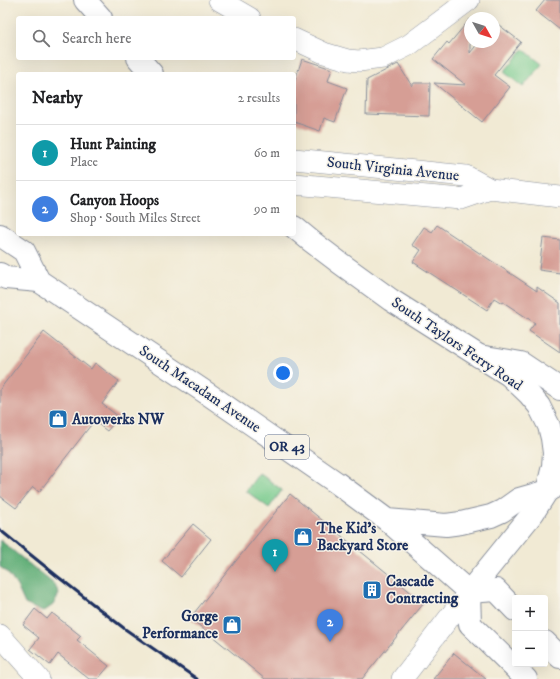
<!DOCTYPE html>
<meta charset="utf-8">
<style>
:root{--surface:#fff;--page:#f6f6f6;--text:#202124;--muted:#757577;--line:#e0e0e0;--accent:#db2777}
body{margin:0;font-family:"IM FELL DW Pica",serif;background:var(--page);color:var(--text)}
.controls{position:absolute;right:12px;bottom:12px;display:grid;overflow:hidden;border-radius:4px;box-shadow:0 4px 16px #0002}
.controls button{width:36px;height:36px;display:grid;place-items:center;padding:0;border:0;border-bottom:1px solid var(--line);background:var(--surface);color:var(--text);font:20px sans-serif}
.compass{position:absolute;left:464px;top:12px;width:36px;height:36px;border-radius:50%;background:var(--surface);box-shadow:0 4px 16px #0002;rotate:129deg}
.you{position:absolute;left:283px;top:373px;width:14px;height:14px;margin:-10px;border:3px solid #fff;border-radius:50%;background:#1a73e8;box-shadow:0 0 0 6px #1a73e833}
.badge{display:grid;place-items:center;width:26px;height:26px;border-radius:50%;background:var(--accent);color:#fff;font-size:13px;font-weight:700}
.pin{position:absolute;translate:-50% -33px;filter:drop-shadow(0 1px 2px #0008)}
.pin::after{content:'';position:absolute;top:21px;width:14px;height:12px;background:inherit;clip-path:polygon(0 0,100% 0,50% 100%)}
.list{margin:0;padding:0;list-style:none}
h2{display:flex;justify-content:space-between;align-items:center;height:52px;margin:0;padding:0 16px;font-size:17px}
h2 small{font-size:13px;font-weight:400;color:var(--muted)}
.list li{display:grid;grid-template-columns:26px 1fr auto;gap:12px;align-items:center;box-sizing:border-box;height:56px;padding:0 16px;border-top:1px solid var(--line)}
.list b{display:block;font-size:15px;white-space:nowrap}
.list p{margin:0;font-size:13px;white-space:nowrap;color:var(--muted)}
.list em{font-size:13px;font-style:normal;color:var(--muted)}
.icon{flex:none;width:22px;height:22px;fill:none;stroke:currentColor;stroke-width:2;stroke-linecap:round;stroke-linejoin:round}
.map{position:relative;flex:none;width:560px;height:679px;overflow:hidden}
.search{position:absolute;background:var(--surface);box-shadow:0 4px 16px #0002;left:16px;top:16px;width:280px;height:44px;display:flex;align-items:center;gap:10px;box-sizing:border-box;padding:0 14px;border-radius:4px;color:var(--muted);font-size:15px}
.panel{position:absolute;background:var(--surface);box-shadow:0 4px 16px #0002;left:16px;top:72px;width:280px;height:164px;border-radius:4px}
.map>svg:first-child{display:block}
</style>
<div class="map">
<svg width="560" height="679" viewBox="0 0 560 679">
<rect width="100%" height="100%" fill="#f7f3e8"/>
<filter id="ink" filterUnits="userSpaceOnUse"><feTurbulence type="fractalNoise" baseFrequency=".025" numOctaves="2"/><feDisplacementMap in="SourceGraphic" scale="8" xChannelSelector="R" yChannelSelector="G"/><feConvolveMatrix kernelMatrix="1 2 1 2 8 2 1 2 1" color-interpolation-filters="sRGB"/></filter>
<filter id="wash" filterUnits="userSpaceOnUse"><feTurbulence type="fractalNoise" baseFrequency=".012" numOctaves="4" result="noise"/><feDisplacementMap in="SourceGraphic" scale="16" xChannelSelector="R" yChannelSelector="G"/><feGaussianBlur stdDeviation="0.9" result="paint"/><feColorMatrix in="noise" values="0 0 0 0 0 0 0 0 0 0 0 0 0 0 0 0 0 1.4 0 .05"/><feComposite in="paint" operator="in"/></filter>
<g filter="url(#wash)">
<rect width="100%" height="100%" fill="#f1ead4"/>
<path fill="#78cb8d" stroke="#4a7d76" d="M523 49 542 64 523 87 504 72Z
M259 473 282 490 269 508 246 491Z"/>
<path fill="#62af78" stroke="#3e6f6b" d="M0 540 55 585 59 594 53 605 43 612 25 604 17 586 7 572 0 567Z"/>
<g id="blocks">
<path fill="#d69e95" d="M545 0H560V30L536 11Z
M470 19V53L479 42H494V24L495 22 521 42 494 75 510 87 482 122 434 83 466 85 433 59 447 42 449 44Z
M302 59 332 69 328 81 347 88 335 122 324 118 320 131 294 122V83Z
M398 64 412 86 414 83H430L429 116 366 114 367 80Z
M437 225 537 291V287L560 303V352L529 331 535 323 503 302 502 303 494 298 487 310 413 262 421 250 412 245 424 227 432 232Z
M543 238 560 240V273L539 270Z
M44 332 91 369 95 363 119 381 102 404 119 417 107 431 94 421 39 492 33 487 16 508 0 496V389Z
M290 494 424 603 362 679H265L190 618Z
M193 524 211 539 181 577 162 561Z
M35 609 47 619 52 613 81 636 77 640 109 666 98 679H89L58 654 50 665 30 649 39 638 23 625Z
M454 653 486 679H433Z"/>
</g>
</g>
<g filter="url(#ink)">
<use href="#blocks" fill-opacity="0" stroke="#868c99" stroke-width="1"/>
<g fill="none" stroke-linecap="round" stroke-linejoin="round">
<defs>
<path id="minor" d="M219 0 250 18
M294 39 324 53 348 60 359 61 383 58 409 45 469 0
M294 159 466 176 490 189 560 197
M294 184 461 199 490 189
M0 635 39 679
M402 679 469 592"/>
<path id="secondary" d="M85 0 101 18
M138 58 152 74
M294 227 311 241 340 263 391 300 509 375 529 394 539 406 549 426 552 438 554 453 553 466 547 491 533 513 469 592"/>
<path id="primary" d="M0 235 24 251 39 281 211 396 337 483 387 520 469 592 496 590 515 610
M0 274 6 278 39 281
M479 356 521 363 560 389
M387 520 446 525 461 523 491 516 502 511 519 499 547 491 560 484
M469 592 470 624 526 679
M545 642 560 657"/>
</defs>
<use href="#minor" stroke="#868c99" stroke-width="22"/>
<use href="#secondary" stroke="#868c99" stroke-width="24"/>
<use href="#primary" stroke="#868c99" stroke-width="24"/>
<use href="#minor" stroke="#fff" stroke-width="21"/>
<use href="#secondary" stroke="#fff" stroke-width="22"/>
<use href="#primary" stroke="#fff" stroke-width="22"/>
<path stroke="#1b2f5e" stroke-width="3" d="M0 530 57 576 125 629 197 679"/>
</g>
</g>
<defs>
<symbol id="shop-square" viewBox="-11 -11 22 22"><rect x="-9" y="-9" width="18" height="18" rx="4" fill="#1f6fb2" stroke="#f7f3e8"/><path d="M-5-2.5h2.3a2.7 3.5 0 0 1 5.4 0H5L5.5 6h-11ZM-1.5-2.5h3a1.5 2.3 0 0 0-3 0Z" fill="#fff"/></symbol>
<symbol id="building-square" viewBox="-11 -11 22 22"><rect x="-9" y="-9" width="18" height="18" rx="4" fill="#1f6fb2" stroke="#f7f3e8"/><path d="M-4-6H4V6H1V3H-1V6H-4ZM-2.5-4.3h1.7v1.8h-1.7ZM.8-4.3h1.7v1.8H.8ZM-2.5-1h1.7V.8h-1.7ZM.8-1h1.7V.8H.8Z" fill="#fff"/></symbol>
</defs>
<g fill-rule="evenodd">
<use href="#shop-square" x="47" y="408" width="22" height="22"/>
<use href="#shop-square" x="292" y="526" width="22" height="22"/>
<use href="#building-square" x="361" y="579" width="22" height="22"/>
<use href="#shop-square" x="221" y="614" width="22" height="22"/>
</g>
<g text-anchor="middle" dominant-baseline="central" stroke-width="3" stroke-linejoin="round" paint-order="stroke">
<rect fill="#f7f3e8" stroke="#5d6a87" stroke-width="1" x="265" y="435" width="44" height="24" rx="3"/>
<g font-size="14" font-weight="bold" fill="#1b2f5e">
<text x="287" y="447">OR 43</text>
</g>
<g font-size="15" fill="#1b2f5e" stroke="#f7f3e8">
<text transform="translate(393 169) rotate(6)">South Virginia Avenue</text>
<text transform="translate(457 344) rotate(34)">South Taylors Ferry Road</text>
<text transform="translate(200 389) rotate(34)">South Macadam Avenue</text>
</g>
<g font-size="15" font-weight="bold" fill="#1b2f5e" stroke="#f7f3e8" text-anchor="start">
<text x="72" y="419">Autowerks NW</text>
<text x="317" y="528">The Kid's<tspan x="317" dy="17">Backyard Store</tspan></text>
<text x="386" y="581">Cascade<tspan x="386" dy="17">Contracting</tspan></text>
<text x="218" y="616" text-anchor="end">Gorge<tspan x="218" dy="17">Performance</tspan></text>
</g>
</g>
</svg>
<div class="controls">
<button>+</button>
<button>−</button>
</div>
<svg class="compass" viewBox="-18 -18 36 36"><path d="M0-13l5 13h-10z" fill="#e53935"/><path d="M0 13l5-13h-10z" fill="#757577"/></svg>
<div class="you"></div>
<div class="pin badge" style="left:275px;top:572px;background:#0f9aa8">1</div>
<div class="pin badge" style="left:330px;top:642px;background:#3f7fe0">2</div>
<div class="search"><svg class="icon" aria-label="search" viewBox="0 0 24 24"><circle cx="10" cy="10" r="6"/><path d="M15 15l6 6"/></svg>Search here</div>
<section class="panel">
<h2>Nearby<small>2 results</small></h2>
<ul class="list">
<li><span class="badge" style="background:#0f9aa8">1</span><div><b>Hunt Painting</b><p>Place</p></div><em>60 m</em></li>
<li><span class="badge" style="background:#3f7fe0">2</span><div><b>Canyon Hoops</b><p>Shop · South Miles Street</p></div><em>90 m</em></li>
</ul>
</section>
</div>
